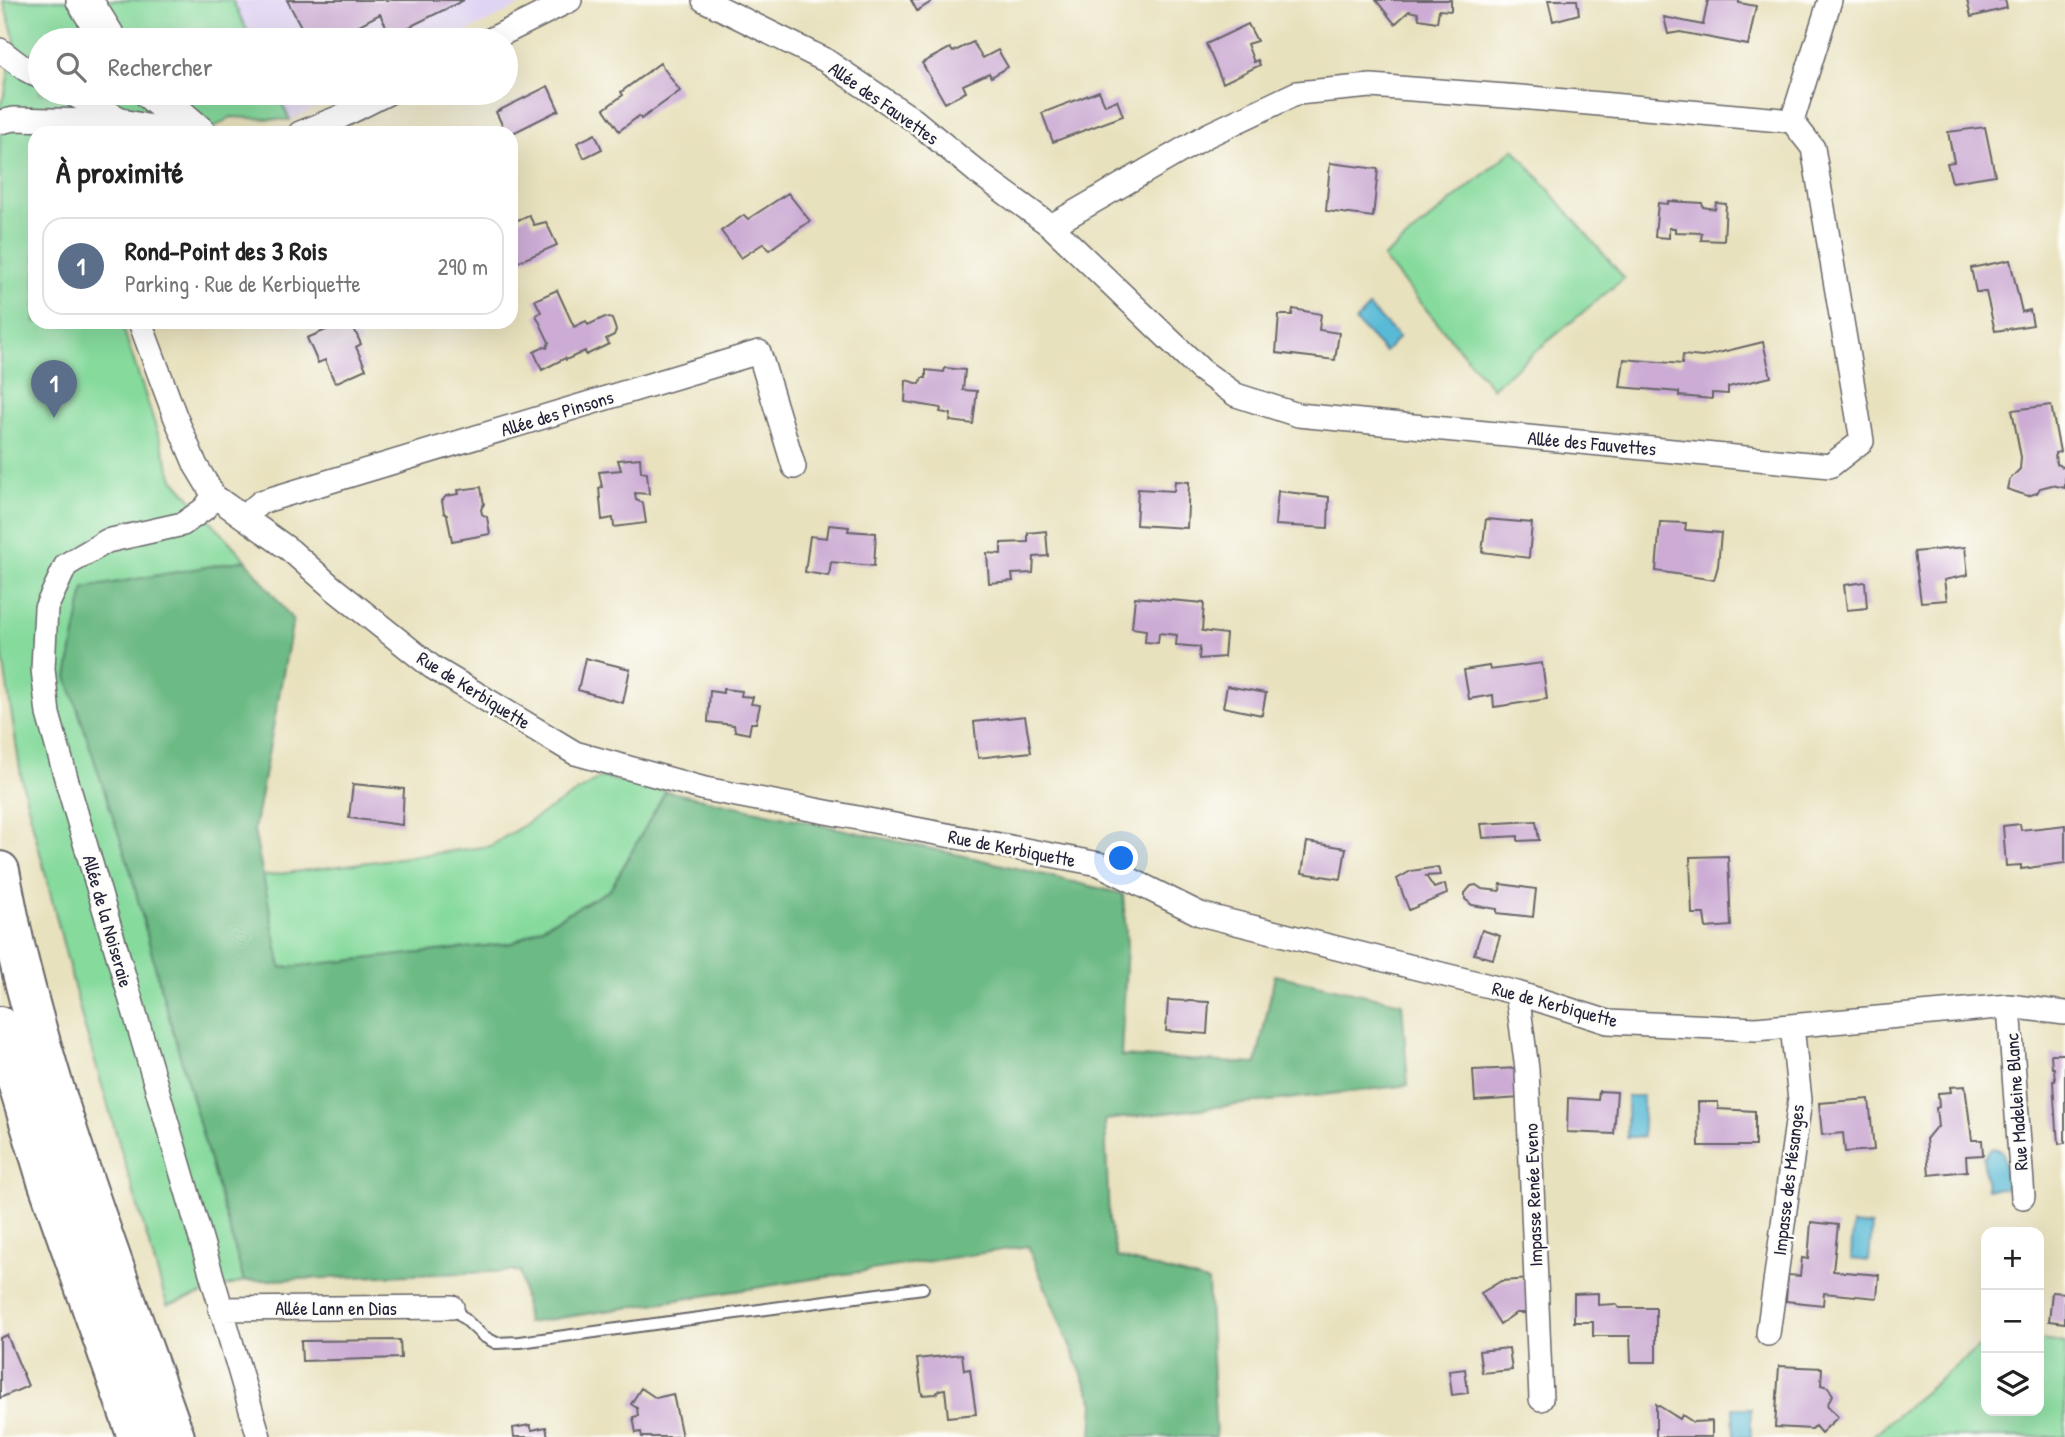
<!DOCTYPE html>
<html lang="fr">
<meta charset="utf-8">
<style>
:root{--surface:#fff;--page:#f2f2f2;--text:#222;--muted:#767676;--line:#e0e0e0;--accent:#7c3aed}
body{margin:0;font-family:"Patrick Hand",sans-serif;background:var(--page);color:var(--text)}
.controls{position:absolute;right:21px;bottom:21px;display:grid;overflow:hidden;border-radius:14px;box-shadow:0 7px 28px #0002}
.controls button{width:63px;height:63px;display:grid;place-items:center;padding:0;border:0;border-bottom:2px solid var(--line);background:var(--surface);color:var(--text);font:35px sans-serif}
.you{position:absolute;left:1122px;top:859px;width:24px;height:24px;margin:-18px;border:5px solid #fff;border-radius:50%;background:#1a73e8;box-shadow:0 0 0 10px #1a73e833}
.badge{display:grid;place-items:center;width:46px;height:46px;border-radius:50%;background:var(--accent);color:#fff;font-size:23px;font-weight:700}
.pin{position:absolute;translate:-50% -58px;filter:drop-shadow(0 2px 4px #0008)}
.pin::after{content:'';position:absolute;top:37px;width:24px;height:21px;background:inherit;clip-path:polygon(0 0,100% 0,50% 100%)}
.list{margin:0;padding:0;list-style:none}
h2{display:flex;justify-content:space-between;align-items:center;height:91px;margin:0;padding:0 28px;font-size:30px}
h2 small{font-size:23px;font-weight:400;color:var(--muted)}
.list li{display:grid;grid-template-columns:46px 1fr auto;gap:21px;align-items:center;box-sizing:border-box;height:98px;margin:0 14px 14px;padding:0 14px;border:2px solid var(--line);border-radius:21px}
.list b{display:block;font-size:26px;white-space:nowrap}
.list p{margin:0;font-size:23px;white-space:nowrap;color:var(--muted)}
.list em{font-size:23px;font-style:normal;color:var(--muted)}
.icon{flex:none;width:38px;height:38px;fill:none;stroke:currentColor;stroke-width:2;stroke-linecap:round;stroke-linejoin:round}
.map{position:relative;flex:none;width:2065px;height:1437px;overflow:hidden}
.search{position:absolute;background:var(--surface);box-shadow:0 7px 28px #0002;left:28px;top:28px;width:490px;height:77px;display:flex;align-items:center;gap:18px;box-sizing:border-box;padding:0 24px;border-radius:38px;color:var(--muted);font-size:26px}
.panel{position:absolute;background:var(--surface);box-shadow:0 7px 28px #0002;left:28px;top:126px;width:490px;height:203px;border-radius:21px}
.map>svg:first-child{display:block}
</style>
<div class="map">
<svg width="2065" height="1437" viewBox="0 0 2065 1437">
<rect width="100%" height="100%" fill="#fdfcf7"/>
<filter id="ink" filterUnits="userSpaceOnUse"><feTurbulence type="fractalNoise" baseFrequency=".0143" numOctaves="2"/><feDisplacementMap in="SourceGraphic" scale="14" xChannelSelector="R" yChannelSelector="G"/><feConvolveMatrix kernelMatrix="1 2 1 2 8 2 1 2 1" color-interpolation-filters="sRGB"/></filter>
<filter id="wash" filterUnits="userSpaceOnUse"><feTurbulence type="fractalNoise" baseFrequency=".00686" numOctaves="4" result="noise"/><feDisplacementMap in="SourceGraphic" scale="28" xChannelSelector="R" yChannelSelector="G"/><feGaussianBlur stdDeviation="1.57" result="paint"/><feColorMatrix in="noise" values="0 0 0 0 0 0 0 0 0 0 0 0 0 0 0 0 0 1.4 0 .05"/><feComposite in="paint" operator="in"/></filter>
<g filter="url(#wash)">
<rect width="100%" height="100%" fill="#e8e1bd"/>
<path fill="#e0d4f4" d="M232 0H531L450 40H252Z
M277 93H345L290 120Z"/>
<path fill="#85da9c" stroke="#547e6c" stroke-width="2" d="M3 0H232L252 40H40V93H277L290 120 231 117 205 133H35V322H121L173 479 246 560 84 588 130 869 160 985 244 1281 167 1305 82 1018 22 782 0 639V105L5 93 15 40Z
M1514 149 1624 278 1492 388 1383 258Z
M601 777 666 791 610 890 513 943 281 968 263 876 490 846Z
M2039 1340 2065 1343V1437H1871L1986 1341V1411H2039Z"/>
<path fill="#6cba84" stroke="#476e60" stroke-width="2" d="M246 560 293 620 254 830 281 968 513 943 610 890 666 791 974 858 1123 894 1127 945 1121 1056 1256 1064 1275 975 1402 1003 1408 1085 1105 1120 1109 1221 1117 1257 1208 1282 1216 1437H1092L1094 1403 1028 1246 527 1323 520 1271 244 1281 160 985 130 869 67 677 84 588Z"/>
<path fill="#58bad6" stroke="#3d6e88" stroke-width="2" d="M1369 307 1399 337 1385 352 1355 321Z
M1627 1096H1643V1137H1627Z
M1992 1148 2001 1150 2003 1152 2007 1188 1987 1189 1983 1157H1986V1155Z
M1853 1224 1872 1226 1869 1261 1851 1259Z
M1733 1408H1751V1437H1734Z"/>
<g id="blocks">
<path fill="#ccacd4" d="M287 0H464L391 36 380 14 330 40H308Z
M911 0H934L917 11Z
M1376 0H1451V11L1439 10 1437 22 1419 19 1418 13 1409 11 1395 24Z
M1548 0H1577L1579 14 1553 21Z
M1708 0H1739V3L1756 6 1748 45 1680 32 1668 34 1664 17 1703 25Z
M1967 0H2005L2007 8 1971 17Z
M1248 24 1257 41 1247 44 1254 62 1258 60 1260 65 1223 83 1206 44Z
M973 42 983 58 998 50 1008 67 991 77 989 73 963 85 966 92 945 103 922 63 950 48 953 52Z
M660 63 680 91 641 119 639 116 619 131 604 109 623 95 621 92Z
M548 86 559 110 511 134 506 133 496 112Z
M1099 91 1105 105 1117 100 1123 116 1053 142 1042 113Z
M1985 127 1995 175 1952 182 1947 163 1954 162 1948 132Z
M595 134 602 149 584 158 577 143Z
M1330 163 1378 169 1373 217 1326 211Z
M788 193 810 221 769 250 764 243 741 258 721 231 744 215 748 219Z
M1668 201 1702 203 1703 207 1715 209 1716 203 1726 204 1724 241 1701 240 1702 233 1675 232V228H1669V238L1655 237 1658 203 1668 204Z
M529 215 534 225 546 222 557 245 511 265V223Z
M2010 260 2022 312 2030 310 2033 325 1995 331 1986 292H1976L1971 268Z
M557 290 574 327 586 321 588 325 605 317 612 319 616 330 614 335 606 339 609 344 586 355 585 351 566 360 565 358 542 370 534 352 544 347 547 348 549 342 536 315 541 312 535 300Z
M1293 309 1321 314 1319 330 1339 333 1335 360 1276 353 1279 315H1292Z
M345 322H351L361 344 356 347 366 369 335 383 325 360 318 363 307 338Z
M1763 342 1771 377 1728 387V394L1712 393V399L1679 396V392L1620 387 1624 359 1682 364 1683 355 1702 357Z
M945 368 965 370 963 390 977 391 973 424 950 421 951 414 940 412 941 408 905 402 906 380 920 384 922 378H926V370L944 372Z
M2051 405 2060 452 2055 453 2056 464 2065 468V488L2052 485 2040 488 2037 493 2028 496 2007 489 2009 480 2020 469 2021 457 2012 410Z
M640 458 641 472 647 473 649 494 635 493 636 500 643 503 646 523 614 527 613 518 602 520 599 488 602 487 599 472 621 470 618 460Z
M1175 481 1189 482 1187 528 1136 525 1138 489 1174 491Z
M481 487 484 504 481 509 482 514 487 517 490 534 452 541 447 515 444 513 442 501 446 496 459 494 458 490Z
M1278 491 1329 497 1328 528 1275 525Z
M1486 519 1532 523 1529 558 1482 552Z
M1660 522 1686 523 1685 530 1721 533 1718 566 1714 580 1656 571Z
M829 525 849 527 848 531 876 533 874 566 831 562 829 576 805 572 810 536 827 538Z
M1046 531 1048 556 1034 557 1033 573 1012 574 1013 581 989 583 987 553 1001 554V543L1028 542V533Z
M1965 547 1968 575 1944 580 1947 600 1921 602 1914 552Z
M1865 582 1867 608 1847 610 1844 585Z
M1135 597 1204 603 1202 631 1226 634 1224 657 1199 659 1200 647 1176 645 1177 635 1159 633 1158 643 1145 642 1146 630 1132 628Z
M585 658 630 669 623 703 578 690Z
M1542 663 1547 699 1494 707 1493 695 1469 699 1464 670 1489 666 1490 670Z
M1227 686 1266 693 1262 715 1223 707Z
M723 689 742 691 741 696 753 697 751 704 760 705 756 723H751L749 734 735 731 734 725 708 722 710 691 723 693Z
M1025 716 1031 752 978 758 974 722Z
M353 784 404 789 402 825 349 818Z
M1536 821 1539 840 1518 841V836L1483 838 1481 824Z
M2020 824 2021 830 2065 825V863L2021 869V865L2006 866 2003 826Z
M1307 842 1346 848 1341 879 1302 873Z
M1728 856 1731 926 1706 928 1704 914H1692L1690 857Z
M1438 867 1440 875 1426 876 1434 888 1445 884 1447 894 1409 910 1397 879 1411 871Z
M1501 884 1536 889 1533 917 1497 913V909L1472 905 1465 899V893L1471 886 1476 885 1482 889 1500 891Z
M1482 930 1500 936 1493 959 1474 954Z
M1168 1000 1209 1002 1207 1034 1166 1031Z
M2051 1054H2065V1143L2059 1144 2058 1130H2056L2053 1081H2055L2054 1068H2052Z
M1520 1068 1521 1098 1475 1101 1473 1070Z
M1965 1086 1972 1140H1982L1983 1155 1966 1156 1967 1171 1929 1175 1926 1139 1935 1128 1938 1127 1936 1108 1939 1107 1938 1093 1951 1092 1950 1087Z
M1599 1091 1617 1092 1614 1134 1567 1132 1568 1098 1598 1100Z
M1869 1099 1874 1150 1845 1152 1843 1133 1822 1135 1819 1103Z
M1698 1102H1718V1109L1755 1111V1146H1699Z
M1811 1222 1838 1225 1833 1271 1879 1275 1877 1298 1824 1293 1823 1305 1786 1301 1788 1275 1800 1276 1802 1258 1808 1259Z
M1531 1279 1527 1315 1524 1313H1516L1500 1324 1481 1293 1501 1281Z
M2052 1292 2065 1293V1323L2049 1321Z
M1598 1293V1305L1616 1304 1619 1308H1656V1362H1631L1630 1336H1593V1322H1574V1294Z
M7 1335 28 1386 0 1398V1338Z
M400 1340 401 1358 302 1361 301 1341Z
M1509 1348 1512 1370 1482 1373 1479 1351Z
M962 1354 964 1370 970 1369 976 1414 948 1417 945 1389 939 1390 936 1394 922 1395 917 1359Z
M1779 1366 1822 1368 1821 1385 1828 1387 1833 1395 1827 1405 1838 1417 1821 1433 1815 1426 1812 1429 1775 1427Z
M1465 1369 1468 1393 1452 1395 1449 1371Z
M641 1388 656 1398 673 1394 682 1437H642L641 1432 636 1433 633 1417 638 1416 637 1408 631 1404Z
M1656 1404 1680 1419 1682 1415 1693 1422 1712 1421V1437H1656Z
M530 1425 532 1430 546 1427 548 1437H514L513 1428Z"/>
</g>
</g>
<g filter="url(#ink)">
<use href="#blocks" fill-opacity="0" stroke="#676568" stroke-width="2"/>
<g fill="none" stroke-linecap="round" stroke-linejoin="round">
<defs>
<path id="lane" d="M452 1307 483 1336 496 1343 520 1342 923 1288"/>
<path id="street" d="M704 0 825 60 914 120 977 172 1051 226 1201 370 1236 395 1298 415 1830 466 1862 441 1813 148 1792 121 1520 97 1371 86 1297 93 1208 135 1051 226
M490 40 570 0
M0 50 25 69 40 77
M70 93 121 119
M1792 121 1830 0
M0 122 14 119 127 122 180 133
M300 133 340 117 388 93
M140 322 175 416 196 466 214 496 290 550 333 588 432 667 575 753 705 789 1099 864 1200 914 1517 993 1608 1022 1756 1029 2009 1006 2065 1013
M214 496 204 509 183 524 107 541 66 565 46 608 43 669 48 714 68 785 259 1437
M245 516 261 502 759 352 794 467
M1517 993 1527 1069 1541 1399
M2009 1006 2023 1197
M220 1309 452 1307
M1768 1334 1800 1100 1792 1026"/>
<path id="primary" d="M84 0 109 40
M152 93 198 133"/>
<path id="highway" d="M0 871C5 897 10 923 16 949 56 1115 118 1276 175 1437
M0 1026 46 1178 137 1437"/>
</defs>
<use href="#lane" stroke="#676568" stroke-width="14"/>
<use href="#street" stroke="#676568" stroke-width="26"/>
<use href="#primary" stroke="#676568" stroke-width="38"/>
<use href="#highway" stroke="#676568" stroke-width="42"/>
<use href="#lane" stroke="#fff" stroke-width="10"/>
<use href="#street" stroke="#fff" stroke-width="23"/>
<use href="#primary" stroke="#fff" stroke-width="35"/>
<use href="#highway" stroke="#fff" stroke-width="38"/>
</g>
</g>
<g text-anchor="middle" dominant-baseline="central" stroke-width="5" stroke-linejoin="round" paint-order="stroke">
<g font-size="19" fill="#22223b" stroke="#fdfcf7">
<text transform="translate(884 103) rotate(35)">Allée des Fauvettes</text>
<text transform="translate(557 413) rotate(-17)">Allée des Pinsons</text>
<text transform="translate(1592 443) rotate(5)">Allée des Fauvettes</text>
<text transform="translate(474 690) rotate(32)">Rue de Kerbiquette</text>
<text transform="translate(1012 848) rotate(11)">Rue de Kerbiquette</text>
<text transform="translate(108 921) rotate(74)">Allée de la Noiseraie</text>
<text transform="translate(1555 1004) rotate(15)">Rue de Kerbiquette</text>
<text transform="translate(2016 1102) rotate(-94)">Rue Madeleine Blanc</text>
<text transform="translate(1788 1180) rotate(-83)">Impasse des Mésanges</text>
<text transform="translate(1533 1195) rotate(-92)">Impasse Renée Eveno</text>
<text x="336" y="1308">Allée Lann en Dias</text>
</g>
</g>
</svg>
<div class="controls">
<button>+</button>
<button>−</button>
<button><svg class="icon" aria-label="layers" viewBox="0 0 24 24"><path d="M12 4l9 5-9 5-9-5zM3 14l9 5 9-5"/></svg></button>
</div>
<div class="you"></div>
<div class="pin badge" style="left:54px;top:418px;background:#5c6f8a">1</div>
<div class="search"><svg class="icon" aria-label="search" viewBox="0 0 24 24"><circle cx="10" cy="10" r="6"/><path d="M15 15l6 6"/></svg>Rechercher</div>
<section class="panel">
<h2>À proximité<small></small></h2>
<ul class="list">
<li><span class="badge" style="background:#5c6f8a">1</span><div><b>Rond-Point des 3 Rois</b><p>Parking · Rue de Kerbiquette</p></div><em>290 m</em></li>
</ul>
</section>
</div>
